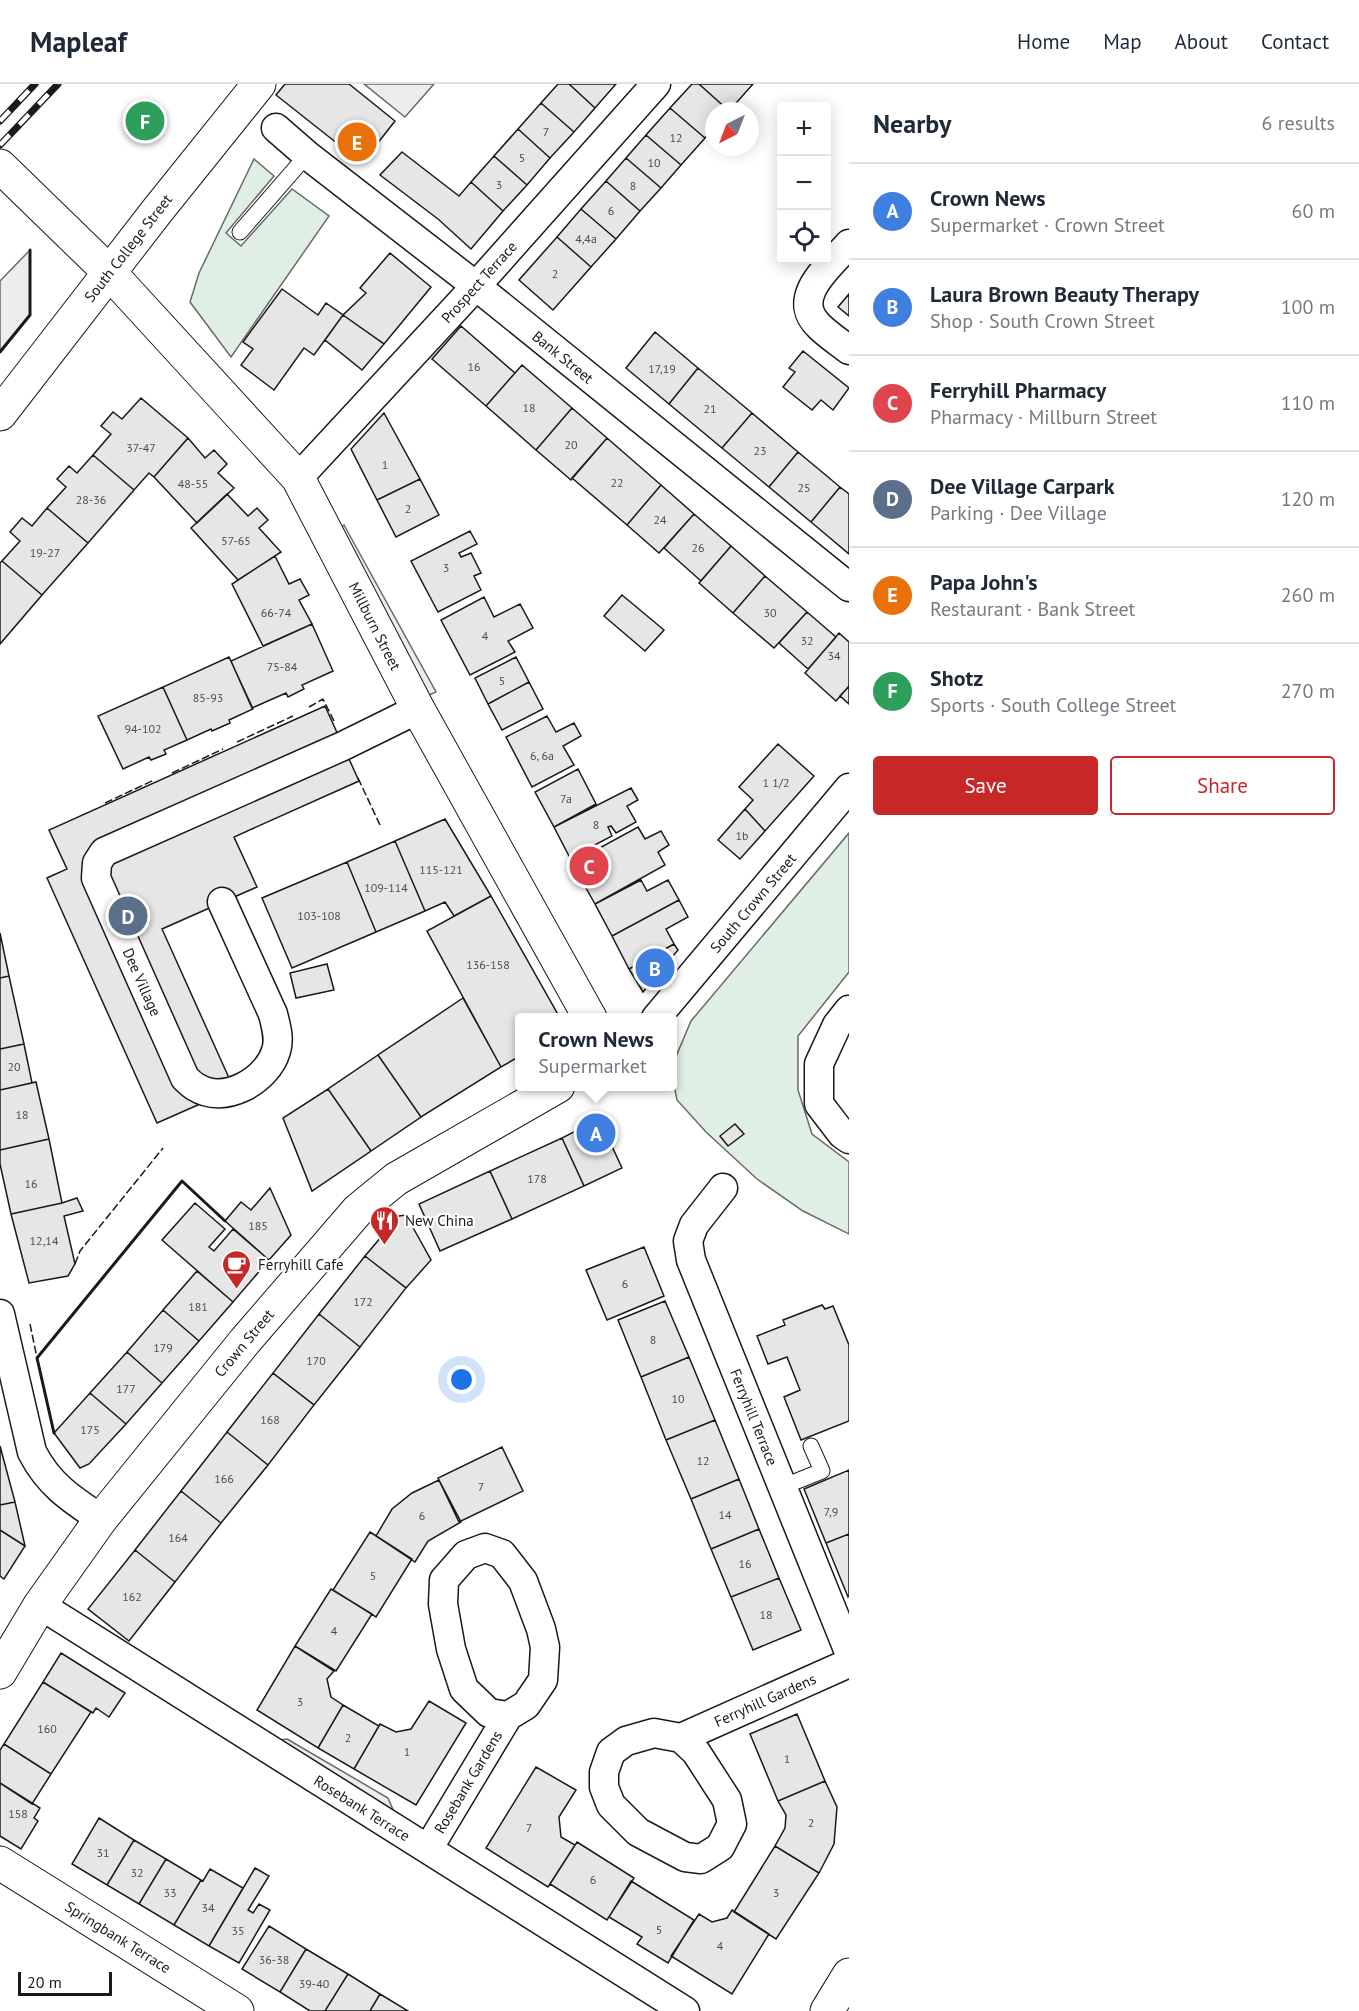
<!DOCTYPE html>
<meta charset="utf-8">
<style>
:root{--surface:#fff;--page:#f2f2f3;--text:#1f2937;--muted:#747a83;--line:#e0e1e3;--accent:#c62828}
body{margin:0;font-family:"PT Sans",sans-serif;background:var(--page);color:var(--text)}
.controls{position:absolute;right:18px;top:18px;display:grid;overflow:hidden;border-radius:6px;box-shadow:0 3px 15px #0003}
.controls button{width:54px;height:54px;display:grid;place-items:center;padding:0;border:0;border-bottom:2px solid var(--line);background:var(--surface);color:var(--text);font:30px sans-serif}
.compass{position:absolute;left:705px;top:18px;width:54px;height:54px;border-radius:50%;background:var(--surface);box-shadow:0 3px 15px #0003;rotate:222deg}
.scale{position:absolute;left:18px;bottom:15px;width:94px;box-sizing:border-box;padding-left:6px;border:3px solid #1a1a1a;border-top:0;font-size:16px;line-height:21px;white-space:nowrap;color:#1a1a1a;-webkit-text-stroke:4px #fff;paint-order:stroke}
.you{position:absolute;left:462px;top:1296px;width:21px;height:21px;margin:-15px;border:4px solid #fff;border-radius:50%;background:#1a73e8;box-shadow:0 0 0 9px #1a73e833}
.badge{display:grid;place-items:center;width:39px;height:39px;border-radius:50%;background:var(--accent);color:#fff;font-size:20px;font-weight:700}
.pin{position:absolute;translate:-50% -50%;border:3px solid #fff;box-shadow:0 2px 6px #0006}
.popup{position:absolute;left:515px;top:929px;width:162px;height:78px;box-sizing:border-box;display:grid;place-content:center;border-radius:6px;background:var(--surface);filter:drop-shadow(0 2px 4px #0005);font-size:20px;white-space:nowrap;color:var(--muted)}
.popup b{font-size:22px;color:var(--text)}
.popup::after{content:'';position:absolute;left:50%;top:100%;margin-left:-12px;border:12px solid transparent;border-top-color:var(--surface)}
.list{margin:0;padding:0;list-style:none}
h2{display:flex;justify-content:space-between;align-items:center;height:78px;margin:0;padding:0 24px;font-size:26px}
h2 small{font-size:20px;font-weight:400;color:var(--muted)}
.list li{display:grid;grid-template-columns:39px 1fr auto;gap:18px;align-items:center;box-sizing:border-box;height:96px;padding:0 24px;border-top:2px solid var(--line)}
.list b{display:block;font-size:22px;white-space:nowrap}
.list p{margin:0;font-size:20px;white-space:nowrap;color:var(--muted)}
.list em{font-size:20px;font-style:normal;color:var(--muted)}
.actions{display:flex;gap:12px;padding:18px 24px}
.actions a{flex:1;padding:14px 0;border:2px solid var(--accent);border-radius:6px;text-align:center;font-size:21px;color:var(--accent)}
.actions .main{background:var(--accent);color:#fff}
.icon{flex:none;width:33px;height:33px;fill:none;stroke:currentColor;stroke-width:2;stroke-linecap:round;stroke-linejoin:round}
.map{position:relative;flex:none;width:849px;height:1927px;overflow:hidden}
header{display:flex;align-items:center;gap:36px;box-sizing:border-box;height:84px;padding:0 30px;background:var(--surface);border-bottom:2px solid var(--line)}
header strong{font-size:28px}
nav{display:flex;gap:33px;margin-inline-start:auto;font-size:21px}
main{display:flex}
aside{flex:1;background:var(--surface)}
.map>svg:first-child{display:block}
</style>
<header>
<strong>Mapleaf</strong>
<nav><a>Home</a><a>Map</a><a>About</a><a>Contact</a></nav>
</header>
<main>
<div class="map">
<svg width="849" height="1927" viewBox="0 0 849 1927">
<rect width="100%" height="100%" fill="#fff"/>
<path fill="#e0efe3" stroke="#6a6a6a" stroke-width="1.5" d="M254 75 274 92 226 149 241 162 292 105 329 132 231 273 190 218 199 189Z
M849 749V888L798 952V1006L812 1050 849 1078V1150L803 1127 757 1095 706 1048 677 1016 673 997 672 982 691 937Z"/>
<path fill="#ededed" stroke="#6a6a6a" stroke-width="1.5" d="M364 0H434L405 33Z
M30 166V231L0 268V197Z
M344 441 436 608 427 612 336 446Z
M287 1655 388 1714 394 1728 272 1657Z"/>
<path fill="#e6e6e6" stroke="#1a1a1a" stroke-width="1.5" d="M285 0H349L395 37 362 79 276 11Z
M558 0H569L595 24 574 48 541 19Z
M569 0H616L595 24Z
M692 0H699L729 27H714V44L705 54 670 24Z
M699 0H753L729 27Z
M541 19 574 48 550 74 518 45Z
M670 24 705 54 681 81 646 51Z
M518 45 550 74 527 101 494 72Z
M646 51 681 81 661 104 626 74Z
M402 68 459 112 471 98 503 127 471 165 438 135 380 91Z
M494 72 527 101 503 127 471 98Z
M626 74 661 104 640 127 606 97Z
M606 97 640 127 616 155 581 125Z
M581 125 616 155 591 183 557 153Z
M557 153 591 183 553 226 519 196Z
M390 169 431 203 384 260 343 231 366 209 360 204Z
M282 205 318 231 326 219 343 231 314 271 304 264 274 306 241 281 253 265 243 258Z
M849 210V232L838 223Z
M343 231 384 260 362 286 325 256Z
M461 242 515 289 486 322 432 275Z
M655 248 698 284 669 320 626 284Z
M803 267 849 304 833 326 821 316 812 326 783 303 795 288 789 284Z
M522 281 572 324 536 366 486 322Z
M698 284 752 329 722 364 669 320Z
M141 314 188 354 154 393 149 389 134 406 93 371 111 350 101 342 113 328 122 335Z
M572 324 607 354 571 396 536 366Z
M384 329 420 395 377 416 351 365Z
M752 329 798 368 769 403 722 364Z
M188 354 205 374 214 366 227 380 218 389 234 404 197 439 154 393Z
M607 354 661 401 627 441 572 394Z
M798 368 840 403 811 438 769 403Z
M93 371 134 406 88 459 47 424 66 403 57 395 69 382 77 389Z
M420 395 439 431 396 453 377 416Z
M661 401 694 430 659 469 627 441Z
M840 403 849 410V470L811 438Z
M227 410 248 432 257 424 268 436 259 444 281 468 238 496 191 444Z
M47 424 88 459 42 511 2 477 20 457 10 448 22 434 32 442Z
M694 430 731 462 701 497 664 464Z
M470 447 477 460 459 469 461 473 471 469 481 489 474 492 481 506 438 528 411 477Z
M731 462 765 492 733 529 699 499Z
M275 472 289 500 300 495 309 511 299 516 312 540 263 562 232 500Z
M2 477 42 511 0 560V479Z
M765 492 807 528 774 564 733 529Z
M622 511 664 546 645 567 604 532Z
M484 513 494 533 520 520 533 544 508 557 515 568 470 591 441 536Z
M807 528 836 553 808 585 779 559Z
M312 540 333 587 302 601 304 605 288 613 286 609 252 624 231 577Z
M839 549 849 558V602L836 617 805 589Z
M229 573 253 625 229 636 230 639 212 647 211 645 187 656 163 603Z
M516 573 529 598 488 620 475 594Z
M529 598 543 625 502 646 488 620Z
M849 602V620L840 612Z
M163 603 187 656 164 666 166 670 151 676 149 673 123 685 98 632Z
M325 622 359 697 234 753 257 803 162 845 234 1005 157 1039 47 794 67 785 49 746Z
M547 632 556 648 574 639 581 652 563 662 574 681 532 703 506 653Z
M778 660 814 692 765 747 745 725 753 716 739 703Z
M578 685 596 720 554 743 535 708Z
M631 704 638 716 627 722 636 738 616 749 611 742 608 743 612 752 570 774 554 743Z
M745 725 765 747 740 775 718 756Z
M445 735 491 812 454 832 445 818 425 827 395 757Z
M638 743 645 755 661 747 669 761 658 768 665 781 595 820 572 779Z
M395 757 425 827 376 848 347 778Z
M347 778 376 848 292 884 262 814Z
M641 796 647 807 668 796 679 816 612 852 595 820Z
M491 812 560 934H520V972L501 983 427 847Z
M679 816 688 833 666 845 674 860 629 885 612 852Z
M0 849 9 892 0 894Z
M674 860 678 866 643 908 629 885Z
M327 880 334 906 296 914 290 889Z
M9 892 24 960 0 965V894Z
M463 914 501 983 421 1033 378 971Z
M24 960 32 999 0 1006V965Z
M378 971 421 1033 371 1067 328 1005Z
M36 998 49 1055 0 1066V1006Z
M328 1005 371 1067 312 1107 283 1034Z
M591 1039 602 1041 622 1084 584 1102 562 1054Z
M735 1040 744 1050 728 1062 720 1052Z
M562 1054 584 1102 512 1135 490 1087Z
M49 1055 62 1119 11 1130 0 1080V1066Z
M490 1087 512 1135 440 1167 419 1120Z
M270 1104 291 1151 269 1176 225 1137 241 1118 251 1126Z
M77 1114 83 1127 64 1132 75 1180 68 1192 29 1199 11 1130 62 1119Z
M195 1119 225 1145 209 1163 214 1167 233 1145 269 1176 233 1218 162 1156Z
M406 1131 431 1176 406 1204 365 1172 399 1132Z
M644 1163 664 1212 607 1236 586 1186Z
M365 1172 406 1204 360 1263 319 1230Z
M197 1187 233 1218 199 1257 163 1226Z
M665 1217 689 1273 641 1293 618 1236Z
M822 1221 825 1225 833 1222 849 1261V1337L801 1356 784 1313 800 1306 787 1273 768 1280 757 1252 785 1241 783 1236Z
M163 1226 199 1257 162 1299 127 1268Z
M319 1230 360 1263 314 1321 273 1289Z
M127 1268 162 1299 126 1340 90 1309Z
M689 1273 715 1336 666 1356 641 1293Z
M273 1289 314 1321 268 1381 227 1348Z
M90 1309 126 1340 89 1380 80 1384 54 1349Z
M715 1336 739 1395 691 1415 666 1356Z
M227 1348 268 1381 221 1439 181 1407Z
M0 1362 15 1418 0 1421Z
M502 1363 523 1407 459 1438 438 1394Z
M849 1386V1450L826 1459 804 1405Z
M739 1395 759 1445 711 1465 691 1415Z
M439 1396 461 1438 428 1457 415 1478 376 1452 392 1425 412 1409Z
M181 1407 221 1439 175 1498 135 1466Z
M15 1418 25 1462 0 1446V1421Z
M759 1445 779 1494 731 1513 711 1465Z
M0 1446 25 1462 4 1495 0 1492Z
M370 1448 412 1475 376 1533 333 1506Z
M849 1450V1512L848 1513 826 1459Z
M135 1466 175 1498 129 1557 88 1525Z
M779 1494 801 1546 753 1566 731 1513Z
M331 1505 372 1530 336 1587 295 1562Z
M295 1562 334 1587 327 1595 331 1613 343 1621 318 1664 257 1626Z
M61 1569 125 1609 109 1633 96 1624 93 1629 43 1598Z
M43 1598 91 1628 51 1690 4 1660Z
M429 1617 466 1639 416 1721 354 1685 380 1640 396 1648 411 1645Z
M343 1621 379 1642 354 1685 318 1664Z
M797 1630 825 1697 778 1717 750 1650Z
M4 1660 51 1690 32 1720 0 1699V1666Z
M536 1683 576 1706 559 1733 561 1753 575 1761 548 1803 486 1764Z
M825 1697 837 1723 834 1760 819 1789 775 1762 785 1744 786 1731 778 1717Z
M0 1699 40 1724 34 1734 38 1737 21 1765 0 1752Z
M99 1734 134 1756 107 1801 72 1780Z
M134 1756 166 1775 139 1820 107 1801Z
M577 1758 634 1794 607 1836 550 1800Z
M775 1762 819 1789 776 1855 734 1828Z
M166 1775 201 1796 174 1841 139 1820Z
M255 1784 269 1792 248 1826 253 1829 259 1820 270 1826 239 1879 209 1862Z
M210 1785 243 1804 209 1862 174 1841 201 1796 203 1797Z
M631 1797 694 1836 668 1879 637 1860 642 1853 609 1833Z
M732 1826 769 1850 732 1910 671 1872 699 1830 712 1838 727 1834Z
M269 1842 306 1865 280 1908 242 1885Z
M306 1865 348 1890 325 1927H310L280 1908Z
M348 1890 380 1910 370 1927H325Z
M380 1910 408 1927H370Z"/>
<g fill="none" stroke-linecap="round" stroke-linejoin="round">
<defs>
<path id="service" d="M240 148 307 71
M782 1403 822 1387 811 1362"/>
<path id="minor" d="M276 44 307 71 476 202 849 503
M849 160C830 182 789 213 819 242 828 251 839 258 849 266
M298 394 476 202 656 0
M222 818 273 930C276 942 280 955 276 967 267 997 224 1021 196 1003 192 1001 188 997 185 994L96 794 97 779 104 768 343 662 418 625
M849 926 837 941 819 980V1020L842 1050 849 1055
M656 934 849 704
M723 1104 694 1141 688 1157 691 1176 849 1568
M0 1230 32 1368C49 1401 71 1415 101 1435
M485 1464 502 1470 523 1497 541 1545 545 1563 543 1596 526 1621 508 1632 489 1629 464 1605 451 1565 443 1520 444 1496 466 1471Z
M40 1521 685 1927
M654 1649 681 1654 696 1668 727 1716 732 1740 720 1763 701 1775 685 1773 638 1748 611 1721 604 1703V1688L611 1668 626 1657Z
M681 1654 849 1579
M428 1765 508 1632"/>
<path id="tertiary" d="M0 82 109 188 298 394 418 625 590 934
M0 1588 40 1521 101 1435 245 1257 358 1126 396 1095 558 1002
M0 1779 237 1927
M827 1927 849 1891"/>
<path id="secondary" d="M0 330 157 127 259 0"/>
</defs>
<use href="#service" stroke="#1a1a1a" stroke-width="17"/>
<use href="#minor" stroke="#1a1a1a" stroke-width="31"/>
<use href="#tertiary" stroke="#1a1a1a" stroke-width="35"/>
<use href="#secondary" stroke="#1a1a1a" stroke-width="35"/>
<use href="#service" stroke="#fff" stroke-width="15"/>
<use href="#minor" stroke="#fff" stroke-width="28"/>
<use href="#tertiary" stroke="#fff" stroke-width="33"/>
<use href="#secondary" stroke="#fff" stroke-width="33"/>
<defs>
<path id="rail" d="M0 37 35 0
M0 61 58 0"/>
</defs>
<use href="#rail" stroke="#1a1a1a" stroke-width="7"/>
<use href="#rail" stroke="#fff" stroke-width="4.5" stroke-dasharray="14" stroke-linecap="butt"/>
<path stroke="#1a1a1a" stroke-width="1.5" stroke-dasharray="8 3" stroke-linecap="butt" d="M309 623 323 615 334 637
M237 658 293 632
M172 689 223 665
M358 694 380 741
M105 719 154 696
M75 1180 80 1167 163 1064
M30 1240 37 1274"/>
<path stroke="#1a1a1a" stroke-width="3" d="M0 268 30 231V166
M54 1349 37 1274 182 1097 225 1137"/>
</g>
<defs>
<symbol id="restaurant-pin" viewBox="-11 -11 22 30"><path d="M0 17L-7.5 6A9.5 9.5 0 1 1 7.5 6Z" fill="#c62828" stroke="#fff"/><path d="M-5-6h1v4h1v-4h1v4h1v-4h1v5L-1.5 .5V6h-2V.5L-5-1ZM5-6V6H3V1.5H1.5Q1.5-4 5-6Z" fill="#fff"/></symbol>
<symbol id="cafe-pin" viewBox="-11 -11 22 30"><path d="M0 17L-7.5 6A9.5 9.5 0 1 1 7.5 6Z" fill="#c62828" stroke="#fff"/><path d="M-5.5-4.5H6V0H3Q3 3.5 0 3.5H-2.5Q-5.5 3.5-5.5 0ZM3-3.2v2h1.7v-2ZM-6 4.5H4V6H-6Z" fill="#fff"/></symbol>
</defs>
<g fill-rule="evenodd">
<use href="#restaurant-pin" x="368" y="1120" width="33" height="45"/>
<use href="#cafe-pin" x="220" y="1164" width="33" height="45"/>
</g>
<g text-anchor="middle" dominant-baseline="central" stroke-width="4.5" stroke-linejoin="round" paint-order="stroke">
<g font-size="12" fill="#4d4d4d">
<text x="546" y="47">7</text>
<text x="676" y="53">12</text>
<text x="522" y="73">5</text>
<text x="654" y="78">10</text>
<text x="499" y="100">3</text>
<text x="633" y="101">8</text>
<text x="611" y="126">6</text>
<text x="586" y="154">4,4a</text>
<text x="555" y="189">2</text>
<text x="474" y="282">16</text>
<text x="662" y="284">17,19</text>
<text x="529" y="323">18</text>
<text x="710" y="324">21</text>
<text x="571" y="360">20</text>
<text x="141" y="363">37-47</text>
<text x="760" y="366">23</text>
<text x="385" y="380">1</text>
<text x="617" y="398">22</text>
<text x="193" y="399">48-55</text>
<text x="804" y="403">25</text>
<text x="91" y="415">28-36</text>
<text x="408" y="424">2</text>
<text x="660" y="435">24</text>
<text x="236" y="456">57-65</text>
<text x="698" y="463">26</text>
<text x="45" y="468">19-27</text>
<text x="446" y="483">3</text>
<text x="276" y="528">66-74</text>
<text x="770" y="528">30</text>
<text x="485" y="551">4</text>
<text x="807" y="556">32</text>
<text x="834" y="571">34</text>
<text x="282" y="582">75-84</text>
<text x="502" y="596">5</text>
<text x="208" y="613">85-93</text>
<text x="143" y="644">94-102</text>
<text x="542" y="671">6, 6a</text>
<text x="776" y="698">1 1/2</text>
<text x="566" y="714">7a</text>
<text x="596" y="740">8</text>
<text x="742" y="751">1b</text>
<text x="441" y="785">115-121</text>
<text x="386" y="803">109-114</text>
<text x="319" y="831">103-108</text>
<text x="488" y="880">136-158</text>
<text x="14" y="982">20</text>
<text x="22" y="1030">18</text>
<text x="537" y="1094">178</text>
<text x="31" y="1099">16</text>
<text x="258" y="1141">185</text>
<text x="44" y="1156">12,14</text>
<text x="625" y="1199">6</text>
<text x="363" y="1217">172</text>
<text x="198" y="1222">181</text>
<text x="653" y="1255">8</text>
<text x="163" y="1263">179</text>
<text x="316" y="1276">170</text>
<text x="126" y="1304">177</text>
<text x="678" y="1314">10</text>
<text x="270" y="1335">168</text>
<text x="90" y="1345">175</text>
<text x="703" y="1376">12</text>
<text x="224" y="1394">166</text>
<text x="481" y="1402">7</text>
<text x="831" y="1427">7,9</text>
<text x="725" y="1430">14</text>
<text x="422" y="1431">6</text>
<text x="178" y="1453">164</text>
<text x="745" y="1479">16</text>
<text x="373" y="1491">5</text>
<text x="132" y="1512">162</text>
<text x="766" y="1530">18</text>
<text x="334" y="1546">4</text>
<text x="300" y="1617">3</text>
<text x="47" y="1644">160</text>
<text x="348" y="1653">2</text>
<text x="407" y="1667">1</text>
<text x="787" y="1674">1</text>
<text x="18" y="1729">158</text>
<text x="811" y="1738">2</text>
<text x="529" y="1743">7</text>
<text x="103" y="1768">31</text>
<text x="137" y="1788">32</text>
<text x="593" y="1795">6</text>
<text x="170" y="1808">33</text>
<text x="776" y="1808">3</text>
<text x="208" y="1823">34</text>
<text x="659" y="1845">5</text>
<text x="238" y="1846">35</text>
<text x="720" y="1861">4</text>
<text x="274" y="1875">36-38</text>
<text x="314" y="1899">39-40</text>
</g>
<g font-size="15" fill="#1a1a1a" stroke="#fff">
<text transform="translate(128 164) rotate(-52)">South College Street</text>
<text transform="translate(479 198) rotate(-48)">Prospect Terrace</text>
<text transform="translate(563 273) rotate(39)">Bank Street</text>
<text transform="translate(375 542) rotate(63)">Millburn Street</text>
<text transform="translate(753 819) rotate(-50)">South Crown Street</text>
<text transform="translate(142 898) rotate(66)">Dee Village</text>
<text transform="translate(244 1259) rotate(-50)">Crown Street</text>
<text transform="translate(754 1333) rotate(68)">Ferryhill Terrace</text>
<text transform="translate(765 1616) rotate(-24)">Ferryhill Gardens</text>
<text transform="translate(468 1698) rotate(-59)">Rosebank Gardens</text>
<text transform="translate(362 1724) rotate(32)">Rosebank Terrace</text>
<text transform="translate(118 1853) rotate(32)">Springbank Terrace</text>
</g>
<g font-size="15" fill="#1a1a1a" stroke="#fff" text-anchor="start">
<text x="405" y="1136">New China</text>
<text x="258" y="1180">Ferryhill Cafe</text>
</g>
</g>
</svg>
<div class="controls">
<button>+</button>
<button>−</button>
<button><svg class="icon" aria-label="locate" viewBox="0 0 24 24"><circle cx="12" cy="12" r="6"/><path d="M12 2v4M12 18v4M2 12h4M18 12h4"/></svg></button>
</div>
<svg class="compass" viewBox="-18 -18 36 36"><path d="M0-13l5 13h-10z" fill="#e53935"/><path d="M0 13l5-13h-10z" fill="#747a83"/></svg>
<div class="scale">20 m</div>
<div class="you"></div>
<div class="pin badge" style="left:596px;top:1049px;background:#3f7fe0">A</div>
<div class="popup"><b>Crown News</b>Supermarket</div>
<div class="pin badge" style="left:655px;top:884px;background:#3f7fe0">B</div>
<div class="pin badge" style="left:589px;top:782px;background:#e0444e">C</div>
<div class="pin badge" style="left:128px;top:832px;background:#5c6f8a">D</div>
<div class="pin badge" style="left:357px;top:58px;background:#e8710a">E</div>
<div class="pin badge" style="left:145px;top:37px;background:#2e9e5b">F</div>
</div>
<aside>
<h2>Nearby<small>6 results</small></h2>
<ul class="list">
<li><span class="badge" style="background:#3f7fe0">A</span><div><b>Crown News</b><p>Supermarket · Crown Street</p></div><em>60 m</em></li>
<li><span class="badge" style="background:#3f7fe0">B</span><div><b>Laura Brown Beauty Therapy</b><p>Shop · South Crown Street</p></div><em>100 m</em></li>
<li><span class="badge" style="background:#e0444e">C</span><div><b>Ferryhill Pharmacy</b><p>Pharmacy · Millburn Street</p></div><em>110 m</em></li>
<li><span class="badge" style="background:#5c6f8a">D</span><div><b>Dee Village Carpark</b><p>Parking · Dee Village</p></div><em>120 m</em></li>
<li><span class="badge" style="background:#e8710a">E</span><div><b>Papa John's</b><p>Restaurant · Bank Street</p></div><em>260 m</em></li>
<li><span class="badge" style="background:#2e9e5b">F</span><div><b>Shotz</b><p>Sports · South College Street</p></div><em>270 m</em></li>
</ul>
<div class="actions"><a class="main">Save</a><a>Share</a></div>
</aside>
</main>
